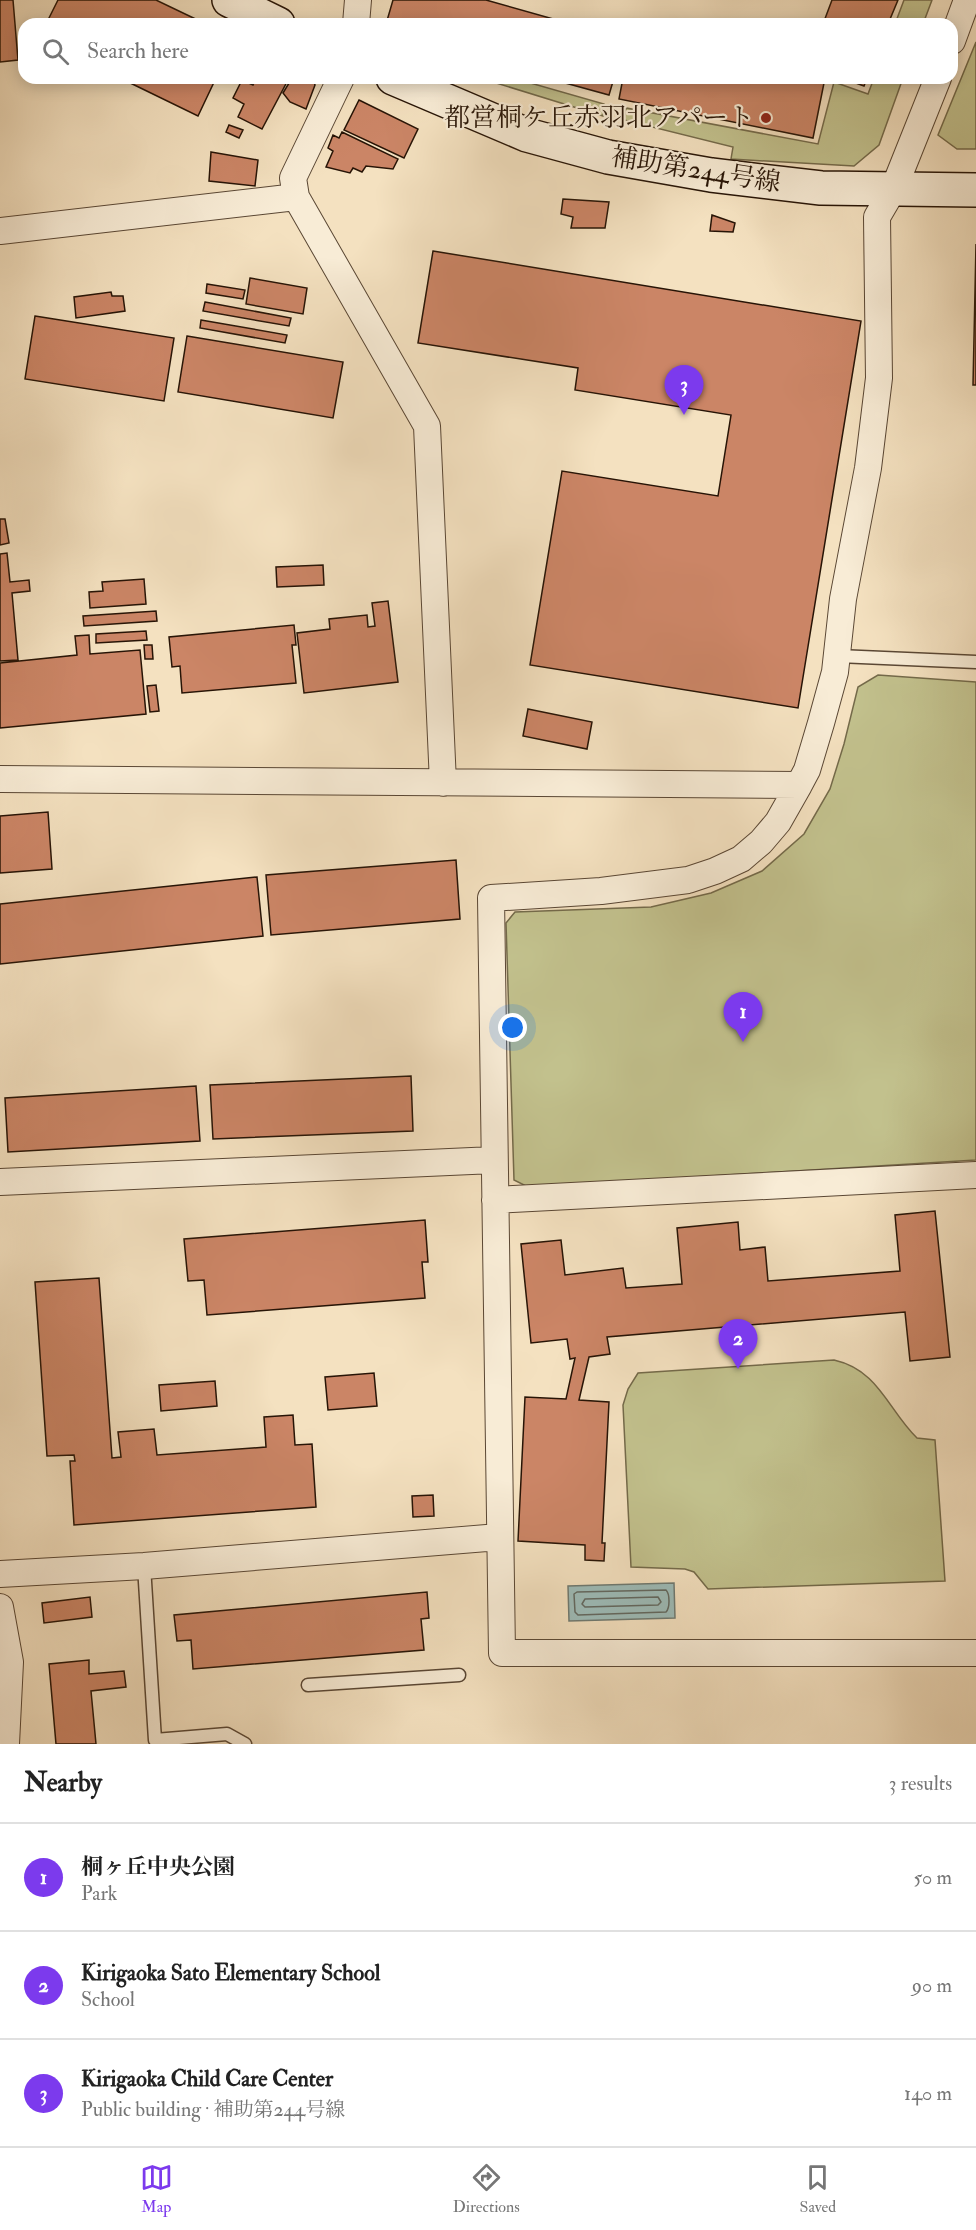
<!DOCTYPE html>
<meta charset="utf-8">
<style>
:root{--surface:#fff;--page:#f6f6f6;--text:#222;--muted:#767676;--line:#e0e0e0;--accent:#7c3aed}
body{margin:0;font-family:"IM FELL Double Pica","Noto Serif JP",serif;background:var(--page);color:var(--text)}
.you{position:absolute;left:513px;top:1028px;width:21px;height:21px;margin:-15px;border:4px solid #fff;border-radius:50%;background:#1a73e8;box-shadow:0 0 0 9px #1a73e833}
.badge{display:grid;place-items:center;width:39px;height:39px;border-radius:50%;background:var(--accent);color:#fff;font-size:20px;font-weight:700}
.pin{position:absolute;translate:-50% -50px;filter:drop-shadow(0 2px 3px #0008)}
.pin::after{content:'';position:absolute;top:32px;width:21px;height:18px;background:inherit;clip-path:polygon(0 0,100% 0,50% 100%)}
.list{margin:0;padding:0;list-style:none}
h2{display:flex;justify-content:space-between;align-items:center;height:78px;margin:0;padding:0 24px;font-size:26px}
h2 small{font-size:20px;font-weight:400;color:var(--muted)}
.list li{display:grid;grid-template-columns:39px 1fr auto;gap:18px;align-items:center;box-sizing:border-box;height:108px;padding:0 24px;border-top:2px solid var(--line)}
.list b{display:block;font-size:22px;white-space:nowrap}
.list p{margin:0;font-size:20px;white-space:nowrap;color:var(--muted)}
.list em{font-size:20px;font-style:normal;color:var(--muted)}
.icon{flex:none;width:33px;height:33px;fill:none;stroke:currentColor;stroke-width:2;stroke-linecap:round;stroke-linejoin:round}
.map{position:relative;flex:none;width:976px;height:1744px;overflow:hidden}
.search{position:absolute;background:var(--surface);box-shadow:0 3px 15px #0003;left:18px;right:18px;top:18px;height:66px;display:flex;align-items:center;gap:15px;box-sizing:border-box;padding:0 21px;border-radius:18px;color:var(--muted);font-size:22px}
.sheet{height:402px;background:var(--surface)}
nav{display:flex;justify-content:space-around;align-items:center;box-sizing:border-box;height:84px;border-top:2px solid var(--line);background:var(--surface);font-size:16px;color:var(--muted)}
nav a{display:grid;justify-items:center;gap:3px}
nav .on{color:var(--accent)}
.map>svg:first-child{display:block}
</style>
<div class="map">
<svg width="976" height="1744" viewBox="0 0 976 1744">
<rect width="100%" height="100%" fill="#f4e1c0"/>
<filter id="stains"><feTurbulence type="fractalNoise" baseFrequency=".00333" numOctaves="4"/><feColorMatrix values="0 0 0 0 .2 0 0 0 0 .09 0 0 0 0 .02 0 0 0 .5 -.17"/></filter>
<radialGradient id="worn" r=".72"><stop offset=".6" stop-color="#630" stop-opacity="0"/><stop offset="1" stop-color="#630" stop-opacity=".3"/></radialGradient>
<path fill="#c2c18d" stroke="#746a4a" stroke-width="1.5" d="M904 0H932L923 24H895Z
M976 42V149H957L938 135Z
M480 78H513L604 104 603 116Z
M874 78H903L879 145 854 166 731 159 733 147 624 120 626 108 818 144 834 82 868 94Z
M878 675 976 682V1160L528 1187 514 1180 506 923 515 912 651 907 711 893 762 871 804 834 830 789 844 744 858 687Z
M834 1360C879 1370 888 1410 917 1438L935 1440 945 1581 708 1589 694 1572 685 1569 631 1567 623 1405 628 1389 638 1373Z"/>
<path fill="#9dbcb9" stroke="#6e7971" stroke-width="1.5" d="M674 1583 675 1618 569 1621 568 1586Z"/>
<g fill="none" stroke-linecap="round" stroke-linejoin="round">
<path stroke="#626860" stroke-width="1.5" d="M666 1590C670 1594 670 1608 666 1612L578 1615 575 1612 574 1594 577 1592Z
M658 1597 661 1602 658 1605 585 1607 582 1604 585 1599Z"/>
</g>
<path fill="#cb8566" stroke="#271406" stroke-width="1.5" d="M0 0H13L18 60 0 62Z
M58 0H156L206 24H46Z
M393 0H486L571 24H386Z
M832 0H898L888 24H823Z
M120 78H216L198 116Z
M256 78H289L262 129 238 117 244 104 233 98 242 80 253 85Z
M292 78H313L315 85 306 109 290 102 283 93Z
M547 78H614L609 95Z
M623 78H825L813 138 619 99Z
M842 78H867L864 86Z
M359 100 418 129 404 158 344 130Z
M229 125 243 130 239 138 226 132Z
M342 132 398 159 393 169 366 166 362 172 353 168 350 173 326 167 333 151 328 148 333 135 339 138Z
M211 152 258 160 255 186 209 181Z
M563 199 609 202 605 228H571L573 217 561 214Z
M712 215 735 223 733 232 710 231Z
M976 244V385H973Z
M433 251 861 321 798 708 530 665 562 471 718 496 731 415 575 390 578 368 418 343Z
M250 278 307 288 303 314 246 304Z
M207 284 245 290 243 299 206 293Z
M111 292 112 296H123L125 311 76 318 74 297Z
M205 302 291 318 289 326 203 311Z
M35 316 174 338 164 401 25 379Z
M201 320 287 335 285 343 200 328Z
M187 336 343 362 333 418 178 392Z
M0 519H5L9 543 0 545Z
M7 553 10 582 29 580 30 591 12 593 18 660 0 661V554Z
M323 565 324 585 277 587 276 567Z
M144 579 146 604 90 608 89 592 103 591 102 582Z
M388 601 398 682 304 693 297 633 330 629 329 619 367 615 368 627 375 626 372 603Z
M156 611 157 621 84 626 83 616Z
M294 625 296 645H292L296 683 182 693 180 666 172 667 169 637Z
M146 631 147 640 96 643V634Z
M89 635 90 654 140 650 146 714 0 728V663L77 655 75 636Z
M144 645H152L153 659H145Z
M156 685 159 711 150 712 147 686Z
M528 709 592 722 587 749 523 736Z
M48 812 52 869 0 873V816Z
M456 860 460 919 271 935 266 875Z
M257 877 263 936 0 964V904Z
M411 1076 413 1131 213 1139 210 1085Z
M196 1086 200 1141 8 1152 5 1098Z
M935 1211 950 1357 910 1361 905 1312 607 1337 610 1354 589 1357 579 1400 609 1402 602 1543H605L604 1561 585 1560V1545L518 1541 525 1397 566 1399 575 1358 570 1359 567 1339 531 1343 521 1244 561 1240 565 1275 623 1268 626 1288 682 1284 677 1228 738 1222 740 1250 765 1247 768 1281 900 1271 895 1215Z
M425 1220 428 1262H422L425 1298 207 1315 204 1280 188 1281 184 1239Z
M99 1278 112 1458 121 1457 118 1432 154 1429 157 1455 266 1447 264 1417 293 1415 295 1445 312 1444 316 1507 74 1525 70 1461H75L74 1455 47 1456 35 1282Z
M374 1373 377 1406 328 1410 325 1377Z
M215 1381 217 1406 161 1411 159 1385Z
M433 1495 434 1516 413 1517 412 1496Z
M427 1592 429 1618 421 1619 424 1650 193 1669 191 1640 177 1641 174 1615Z
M90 1597 92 1617 44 1623 42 1603Z
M89 1660V1674L124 1671 126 1687 91 1691 96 1744H56L49 1664Z"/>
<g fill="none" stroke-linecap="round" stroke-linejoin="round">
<defs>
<path id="lane" d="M838 656 976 662
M144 1566 155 1740 227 1734 245 1744
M308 1685 459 1675"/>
<path id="street" d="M356 24 358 0
M952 41 967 0
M341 78 293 178 296 197 427 426 443 783
M938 78 894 188 877 217 879 378 868 468 843 599 835 672 821 723 807 770 799 785 778 822 761 842 741 859 715 871 688 880 601 891 491 898 502 1653H976
M0 231 296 197
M0 779 799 785
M0 1182 494 1160
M495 1200 976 1175
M0 1574 144 1566 499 1537
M0 1607 10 1662 6 1744"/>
<path id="secondary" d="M229 0 278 24
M393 78 527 135 608 157 711 175 821 188 976 190"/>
</defs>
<use href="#lane" stroke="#5a4734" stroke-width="15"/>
<use href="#street" stroke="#5a4734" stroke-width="28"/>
<use href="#secondary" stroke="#271406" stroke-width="36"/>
<use href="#lane" stroke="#f8ecd6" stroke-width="12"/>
<use href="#street" stroke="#f8ecd6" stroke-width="26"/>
<use href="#secondary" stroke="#f8ecd6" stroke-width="33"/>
</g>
<circle fill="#8f2418" stroke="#f8ecd6" stroke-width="2" cx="766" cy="118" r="6"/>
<g text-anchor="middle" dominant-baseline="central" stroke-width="4.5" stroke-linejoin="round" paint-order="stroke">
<g font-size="26" fill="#271406" stroke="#f8ecd6" text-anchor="end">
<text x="754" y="118">都営桐ケ丘赤羽北アパート</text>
</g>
<g font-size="26" fill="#271406" stroke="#f8ecd6">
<text transform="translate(696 170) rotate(9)">補助第244号線</text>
</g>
</g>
<rect width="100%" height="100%" filter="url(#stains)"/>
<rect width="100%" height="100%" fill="url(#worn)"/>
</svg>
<div class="you"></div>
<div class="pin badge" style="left:743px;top:1042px">1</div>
<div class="pin badge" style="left:738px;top:1369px">2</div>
<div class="pin badge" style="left:684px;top:415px">3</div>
<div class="search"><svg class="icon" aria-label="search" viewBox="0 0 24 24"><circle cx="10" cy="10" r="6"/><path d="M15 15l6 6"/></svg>Search here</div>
</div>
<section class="sheet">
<h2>Nearby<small>3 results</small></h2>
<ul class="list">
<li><span class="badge">1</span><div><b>桐ヶ丘中央公園</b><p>Park</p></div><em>50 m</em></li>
<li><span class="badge">2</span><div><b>Kirigaoka Sato Elementary School</b><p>School</p></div><em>90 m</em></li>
<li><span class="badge">3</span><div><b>Kirigaoka Child Care Center</b><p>Public building · 補助第244号線</p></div><em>140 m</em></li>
</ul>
</section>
<nav>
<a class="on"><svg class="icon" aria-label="map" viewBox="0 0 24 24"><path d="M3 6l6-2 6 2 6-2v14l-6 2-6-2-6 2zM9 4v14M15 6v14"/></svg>Map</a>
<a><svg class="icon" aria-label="directions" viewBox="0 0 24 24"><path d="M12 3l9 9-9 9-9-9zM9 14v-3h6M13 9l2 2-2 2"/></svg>Directions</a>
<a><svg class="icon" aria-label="saved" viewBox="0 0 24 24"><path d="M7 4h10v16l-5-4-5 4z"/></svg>Saved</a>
</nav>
